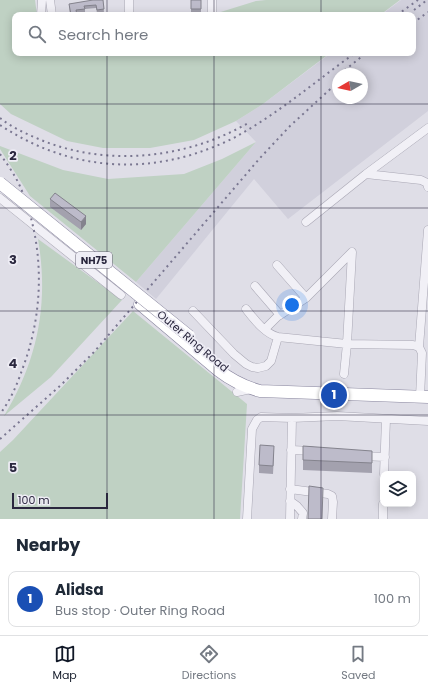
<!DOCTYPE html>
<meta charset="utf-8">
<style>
:root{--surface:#fff;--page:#f6f6f7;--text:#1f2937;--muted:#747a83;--line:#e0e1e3;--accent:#111827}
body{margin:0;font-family:Poppins,sans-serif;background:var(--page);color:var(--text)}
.controls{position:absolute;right:12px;bottom:12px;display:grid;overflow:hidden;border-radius:8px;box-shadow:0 2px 10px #0003}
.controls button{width:36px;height:36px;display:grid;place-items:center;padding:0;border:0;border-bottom:1px solid var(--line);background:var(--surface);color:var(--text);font:20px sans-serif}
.compass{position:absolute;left:332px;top:68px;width:36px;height:36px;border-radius:50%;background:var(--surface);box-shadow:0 2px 10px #0003;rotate:261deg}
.scale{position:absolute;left:12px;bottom:10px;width:96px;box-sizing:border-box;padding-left:4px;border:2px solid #2a273e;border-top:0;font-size:11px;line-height:14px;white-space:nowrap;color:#2a273e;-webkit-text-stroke:3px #eeedf5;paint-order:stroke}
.you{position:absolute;left:292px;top:305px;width:14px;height:14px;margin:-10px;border:3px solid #fff;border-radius:50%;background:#1a73e8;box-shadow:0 0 0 6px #1a73e833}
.badge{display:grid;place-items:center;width:26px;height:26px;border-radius:50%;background:var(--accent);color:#fff;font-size:13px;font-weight:700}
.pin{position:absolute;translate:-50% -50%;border:2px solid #fff;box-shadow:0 1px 4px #0006}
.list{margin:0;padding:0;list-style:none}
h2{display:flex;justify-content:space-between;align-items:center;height:52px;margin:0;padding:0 16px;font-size:17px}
h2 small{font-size:13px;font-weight:400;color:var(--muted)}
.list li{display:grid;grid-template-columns:26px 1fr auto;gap:12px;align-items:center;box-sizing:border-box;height:56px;margin:0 8px 8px;padding:0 8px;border:1px solid var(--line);border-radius:8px}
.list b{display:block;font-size:15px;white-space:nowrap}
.list p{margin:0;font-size:13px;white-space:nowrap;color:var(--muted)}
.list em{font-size:13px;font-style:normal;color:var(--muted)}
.icon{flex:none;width:22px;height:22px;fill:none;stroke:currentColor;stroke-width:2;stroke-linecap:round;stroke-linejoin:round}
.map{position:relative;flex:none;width:428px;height:519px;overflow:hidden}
.search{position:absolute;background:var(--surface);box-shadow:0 2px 10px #0003;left:12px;right:12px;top:12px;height:44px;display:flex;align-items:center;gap:10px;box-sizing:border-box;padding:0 14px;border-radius:8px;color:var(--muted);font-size:15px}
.sheet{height:116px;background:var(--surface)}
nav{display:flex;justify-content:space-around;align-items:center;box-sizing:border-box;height:56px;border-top:1px solid var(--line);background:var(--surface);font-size:11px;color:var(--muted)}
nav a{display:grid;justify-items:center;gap:2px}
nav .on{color:var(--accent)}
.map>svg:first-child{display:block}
</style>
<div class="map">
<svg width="428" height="519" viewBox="0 0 428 519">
<rect width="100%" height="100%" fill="#dfdee7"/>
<path fill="#d1d0dc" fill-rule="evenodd" d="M401 0H428V111L288 219 254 179 156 299 136 282 256 142 236 121 263 104 331 53H413V15H381ZM338 74H362V98H338Z"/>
<path fill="#bfd1c3" d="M0 0H35L37 15H15V53H103L115 56 121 53H330L263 104 236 121 194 140 150 148H103L67 141 11 114 0 104Z
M266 0H400L380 15H211L256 1Z
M256 142 136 282 30 196 0 149V146L63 170 108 179 184 174 222 159Z
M38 239 122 300 51 377 4 416C38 360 49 303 38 239Z
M133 311 247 404 240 519H0V452L13 440Z"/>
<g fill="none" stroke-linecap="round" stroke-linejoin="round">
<defs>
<path id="minor" d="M50 0 52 15
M129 0V15
M212 12V0
M41 15 42 0
M366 174 428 128
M0 198 121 295
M306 222 366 174 421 180 427 183 428 187
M277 265 306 298
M255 286 280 315
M246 309C254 319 265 334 278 337L347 344 413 345 419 347 422 353 420 397
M193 311 234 354 246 364 252 367 258 368 266 366 271 361 278 337
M265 329 277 317 306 298 352 252 347 344 344 374
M419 347 428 230
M237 392 251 389
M291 450 312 451
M362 456 385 457
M384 474 386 419
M290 489 328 494 332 496 333 502 332 519
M290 501 297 506 303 513 302 519
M247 519 252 429 257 420 261 417 292 418 337 416 428 421
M290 519 292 418
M383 519V504"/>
<path id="highway" d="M140 304 218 370C231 380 245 387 260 391L428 397"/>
</defs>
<use href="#minor" stroke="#a9a7b4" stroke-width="9"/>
<use href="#highway" stroke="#88859e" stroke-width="13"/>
<use href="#minor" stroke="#f1f0f6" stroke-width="8"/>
<use href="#highway" stroke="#fff" stroke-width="12"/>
<path stroke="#7a7791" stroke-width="2" stroke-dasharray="2 4" stroke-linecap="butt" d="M414 10 427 0
M397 15 418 0
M413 23 428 12
M340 74 366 53
M0 118C10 126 22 132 34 137 103 168 185 160 250 122
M0 125C59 164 126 175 194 154 209 149 225 143 239 135 280 112 316 81 355 53
M0 154C8 165 17 178 22 191 45 248 44 313 22 370 17 385 10 401 0 414
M0 439 61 385 94 352 260 158 290 126 338 82"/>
<defs>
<path id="highway-bridge" d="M0 183 189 336"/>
</defs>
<use href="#highway-bridge" stroke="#88859e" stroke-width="13" stroke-linecap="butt"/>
<use href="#highway-bridge" stroke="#fff" stroke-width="12"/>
</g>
<path fill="#a3a1ae" d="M103 0 104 13H97L96 8 85 9V13L77 14V15H70L69 4Z
M191 0H201V15H191Z
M50 199 86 224 81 230 50 207Z
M274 454 273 474 259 473V465Z
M303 460 372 462V473L303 470Z"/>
<path fill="#84838d" d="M86 216V224L81 230V222Z"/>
<path fill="#bdbbca" stroke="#84838d" d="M93 0H103L104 9 97 10 96 5 84 6 85 9 76 10 77 15H71L69 4Z
M191 0H201V9H191Z
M55 193 86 216 81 222 50 199Z
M260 445 274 446 273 466 259 465Z
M303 446 372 451V463L303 460Z
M309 486 323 488 322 519H308Z"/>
<path fill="none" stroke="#2a273e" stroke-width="1" stroke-opacity="0.55" d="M107 0V15M214 0V15M321 0V15M107 53V519M214 53V519M321 53V519M0 104H428M0 208H428M0 311H428M0 415H428"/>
<g text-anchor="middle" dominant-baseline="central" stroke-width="3.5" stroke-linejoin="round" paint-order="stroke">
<rect fill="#eeedf5" stroke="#656275" stroke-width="1" x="76" y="252" width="36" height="16" rx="3"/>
<g font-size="10" font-weight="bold" fill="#2a273e">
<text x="94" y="260">NH75</text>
</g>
<g font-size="11" fill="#2a273e" stroke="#eeedf5">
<text transform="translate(193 341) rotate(40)">Outer Ring Road</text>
</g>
</g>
<g font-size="13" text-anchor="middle" font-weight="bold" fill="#2a273e" stroke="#eeedf5" stroke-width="3.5" stroke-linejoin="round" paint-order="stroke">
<text x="13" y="160">2</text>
<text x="13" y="264">3</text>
<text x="13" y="368">4</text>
<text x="13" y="472">5</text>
</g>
</svg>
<div class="controls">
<button><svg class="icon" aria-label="layers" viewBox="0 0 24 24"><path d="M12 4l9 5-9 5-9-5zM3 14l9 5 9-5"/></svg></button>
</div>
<svg class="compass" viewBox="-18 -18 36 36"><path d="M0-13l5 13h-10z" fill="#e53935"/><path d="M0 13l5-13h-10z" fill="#747a83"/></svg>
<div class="scale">100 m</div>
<div class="you"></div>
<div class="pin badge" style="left:334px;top:395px;background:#1a4fb4">1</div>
<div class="search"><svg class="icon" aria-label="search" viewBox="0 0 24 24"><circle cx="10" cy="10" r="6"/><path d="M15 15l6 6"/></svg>Search here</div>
</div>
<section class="sheet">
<h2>Nearby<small></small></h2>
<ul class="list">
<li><span class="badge" style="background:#1a4fb4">1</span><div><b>Alidsa</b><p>Bus stop · Outer Ring Road</p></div><em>100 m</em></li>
</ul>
</section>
<nav>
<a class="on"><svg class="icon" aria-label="map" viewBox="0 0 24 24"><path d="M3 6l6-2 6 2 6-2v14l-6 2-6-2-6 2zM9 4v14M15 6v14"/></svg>Map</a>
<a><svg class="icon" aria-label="directions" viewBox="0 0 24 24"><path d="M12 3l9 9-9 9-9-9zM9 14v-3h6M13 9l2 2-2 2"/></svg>Directions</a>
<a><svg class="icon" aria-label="saved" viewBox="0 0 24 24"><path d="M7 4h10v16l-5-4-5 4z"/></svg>Saved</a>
</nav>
